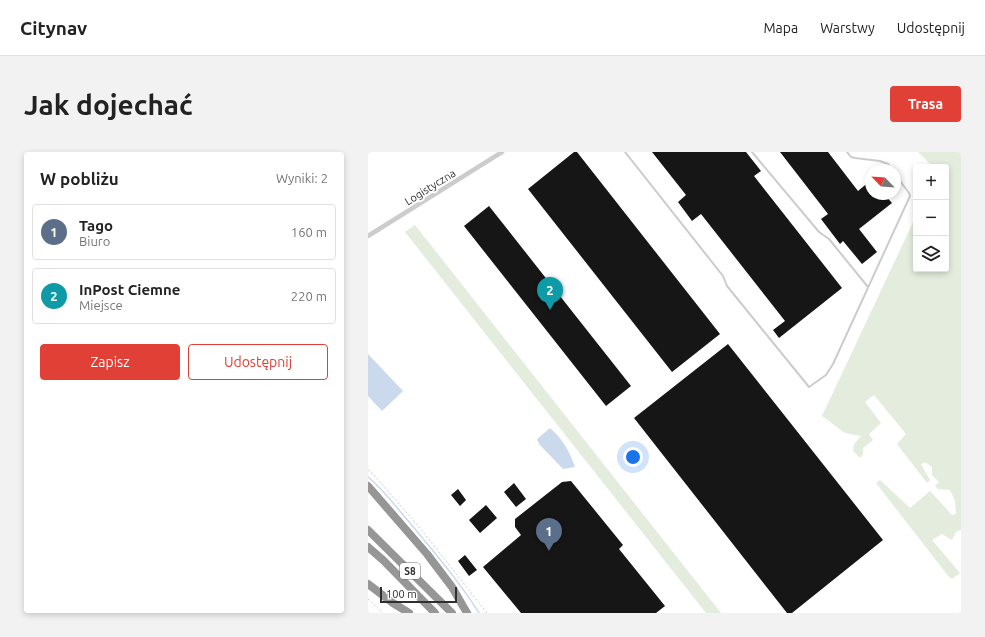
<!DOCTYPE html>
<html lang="pl">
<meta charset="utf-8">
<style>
:root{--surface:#fff;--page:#f2f2f2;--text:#222;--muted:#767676;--line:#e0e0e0;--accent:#e14036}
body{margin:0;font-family:Ubuntu,sans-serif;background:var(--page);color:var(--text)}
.controls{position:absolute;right:12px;top:12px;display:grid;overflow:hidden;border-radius:4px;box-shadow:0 2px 6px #0003}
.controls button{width:36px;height:36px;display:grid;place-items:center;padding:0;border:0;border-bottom:1px solid var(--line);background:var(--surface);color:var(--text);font:20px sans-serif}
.compass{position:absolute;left:497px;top:12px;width:36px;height:36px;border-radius:50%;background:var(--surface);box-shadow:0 2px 6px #0003;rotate:295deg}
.scale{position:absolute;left:12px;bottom:10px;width:77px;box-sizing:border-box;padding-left:4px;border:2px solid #2f2f2f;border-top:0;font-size:11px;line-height:14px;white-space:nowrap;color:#2f2f2f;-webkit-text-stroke:3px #fff;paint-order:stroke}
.you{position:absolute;left:265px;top:305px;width:14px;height:14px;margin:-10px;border:3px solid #fff;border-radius:50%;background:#1a73e8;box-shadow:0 0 0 6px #1a73e833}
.badge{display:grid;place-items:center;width:26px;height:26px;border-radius:50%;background:var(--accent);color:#fff;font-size:13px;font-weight:700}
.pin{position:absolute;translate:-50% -33px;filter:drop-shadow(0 1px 2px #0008)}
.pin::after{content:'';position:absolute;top:21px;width:14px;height:12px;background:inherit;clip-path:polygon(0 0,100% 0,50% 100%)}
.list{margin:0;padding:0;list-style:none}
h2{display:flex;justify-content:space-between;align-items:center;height:52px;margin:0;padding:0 16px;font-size:17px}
h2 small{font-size:13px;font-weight:400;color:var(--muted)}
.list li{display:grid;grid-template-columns:26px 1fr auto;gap:12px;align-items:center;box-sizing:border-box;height:56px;margin:0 8px 8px;padding:0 8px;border:1px solid var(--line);border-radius:4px}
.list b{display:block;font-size:15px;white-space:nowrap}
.list p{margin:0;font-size:13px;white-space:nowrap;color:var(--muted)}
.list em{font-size:13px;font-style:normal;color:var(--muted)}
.actions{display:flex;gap:8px;padding:12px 16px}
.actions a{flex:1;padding:9px 0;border:1px solid var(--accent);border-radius:4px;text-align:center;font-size:14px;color:var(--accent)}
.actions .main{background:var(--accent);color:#fff}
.icon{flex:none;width:22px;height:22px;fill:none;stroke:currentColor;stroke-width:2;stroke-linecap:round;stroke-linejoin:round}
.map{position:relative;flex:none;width:593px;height:461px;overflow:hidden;border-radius:4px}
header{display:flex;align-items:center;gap:24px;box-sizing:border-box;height:56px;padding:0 20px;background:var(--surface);border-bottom:1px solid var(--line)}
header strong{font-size:19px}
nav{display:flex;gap:22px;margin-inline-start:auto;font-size:14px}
.intro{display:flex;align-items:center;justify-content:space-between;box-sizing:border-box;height:96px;padding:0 24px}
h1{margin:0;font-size:28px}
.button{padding:10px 18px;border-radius:4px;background:var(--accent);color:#fff;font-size:14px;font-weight:700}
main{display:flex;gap:24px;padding:0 24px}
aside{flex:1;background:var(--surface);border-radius:4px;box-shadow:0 2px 6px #0003}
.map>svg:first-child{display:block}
</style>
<header>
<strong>Citynav</strong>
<nav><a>Mapa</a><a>Warstwy</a><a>Udostępnij</a></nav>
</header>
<div class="intro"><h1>Jak dojechać</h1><a class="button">Trasa</a></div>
<main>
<aside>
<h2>W pobliżu<small>Wyniki: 2</small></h2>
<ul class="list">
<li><span class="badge" style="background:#5c6f8a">1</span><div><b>Tago</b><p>Biuro</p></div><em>160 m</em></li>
<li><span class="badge" style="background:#0f9aa8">2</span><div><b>InPost Ciemne</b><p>Miejsce</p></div><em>220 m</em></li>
</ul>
<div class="actions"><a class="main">Zapisz</a><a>Udostępnij</a></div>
</aside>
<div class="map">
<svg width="593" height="461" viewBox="0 0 593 461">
<rect width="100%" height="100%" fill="#fff"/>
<path fill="#e3ecdd" d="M550 0H593V378L588 380 584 388 574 382 564 388 592 421 584 427 581 425 508 331 512 328 542 356 562 339 584 363 588 362 587 349 582 338 570 337 567 334 571 330 564 323V315L557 310 553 312 562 328 559 331 529 292 538 282 506 243 497 250 513 271 501 282 505 288 495 296V302L492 306 485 299 486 292 493 284 477 281 454 264 548 64V117H578V15H565Z
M47 73 353 461H338L37 80Z"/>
<path fill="#cad9eb" d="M0 202 35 239 14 259 0 244Z
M182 276C194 286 202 300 207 315L195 317 171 292 169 287Z"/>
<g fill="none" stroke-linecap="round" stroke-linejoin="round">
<path stroke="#cad9eb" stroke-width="1.5" d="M0 325C16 338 28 355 42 371 66 400 91 429 111 461"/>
</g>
<path fill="#161616" d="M206 0H209L352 182 304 220 160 37Z
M284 0H378L393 19 386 24 474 136 411 186 405 178 417 169 333 62 324 69 310 50 318 43Z
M412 0H460L490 39 503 28V42H516L524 51 491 77 509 100 494 112 475 89 472 92 453 67 460 62Z
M121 54 263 234 238 254 96 74Z
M360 192 515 388 424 461H419L266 266Z
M203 329 255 393 251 397 297 454 288 461H153L115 415 153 383 147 375V367L194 330Z
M146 331 158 347 148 355 136 340Z
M90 337 98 348 92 354 83 343Z
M118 353 129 366 112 381 101 368Z
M97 403 109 418 101 424 90 409Z"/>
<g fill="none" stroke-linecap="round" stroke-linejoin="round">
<path stroke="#ccc" stroke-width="1" stroke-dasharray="2 2" stroke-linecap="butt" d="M0 318 6 323 52 376 119 461
M0 447 15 461"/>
<path stroke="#ccc" stroke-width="2" d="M257 0 355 124 359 134 441 235 458 223 465 212 542 44 541 41 527 22
M384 0 451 80 461 87 500 135
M479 0 483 5 487 6 512 9 520 12 524 18"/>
<path stroke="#ccc" stroke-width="4.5" d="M0 84 134 0"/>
<path stroke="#969696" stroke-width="8" d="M0 334 59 402 84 435 99 461
M0 378 84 461
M0 395 15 408 67 461
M0 432 25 451 41 461"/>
</g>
<g text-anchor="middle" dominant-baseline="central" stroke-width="4" stroke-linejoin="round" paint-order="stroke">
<rect fill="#fff" stroke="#6d6d6d" stroke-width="1" x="32" y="411" width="20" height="16" rx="3"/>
<g font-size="10" font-weight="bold" fill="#2f2f2f">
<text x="42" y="419">S8</text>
</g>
<g font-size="11" fill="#2f2f2f" stroke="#fff">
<text transform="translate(62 35) rotate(-32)">Logistyczna</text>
</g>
</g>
</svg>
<div class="controls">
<button>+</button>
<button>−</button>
<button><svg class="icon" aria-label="layers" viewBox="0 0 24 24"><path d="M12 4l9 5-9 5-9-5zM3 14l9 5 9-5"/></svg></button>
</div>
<svg class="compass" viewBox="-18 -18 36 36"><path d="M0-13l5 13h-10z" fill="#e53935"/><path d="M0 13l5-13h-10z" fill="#767676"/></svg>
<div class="scale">100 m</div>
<div class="you"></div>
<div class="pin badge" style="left:181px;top:399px;background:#5c6f8a">1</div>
<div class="pin badge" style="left:182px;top:158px;background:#0f9aa8">2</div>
</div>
</main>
